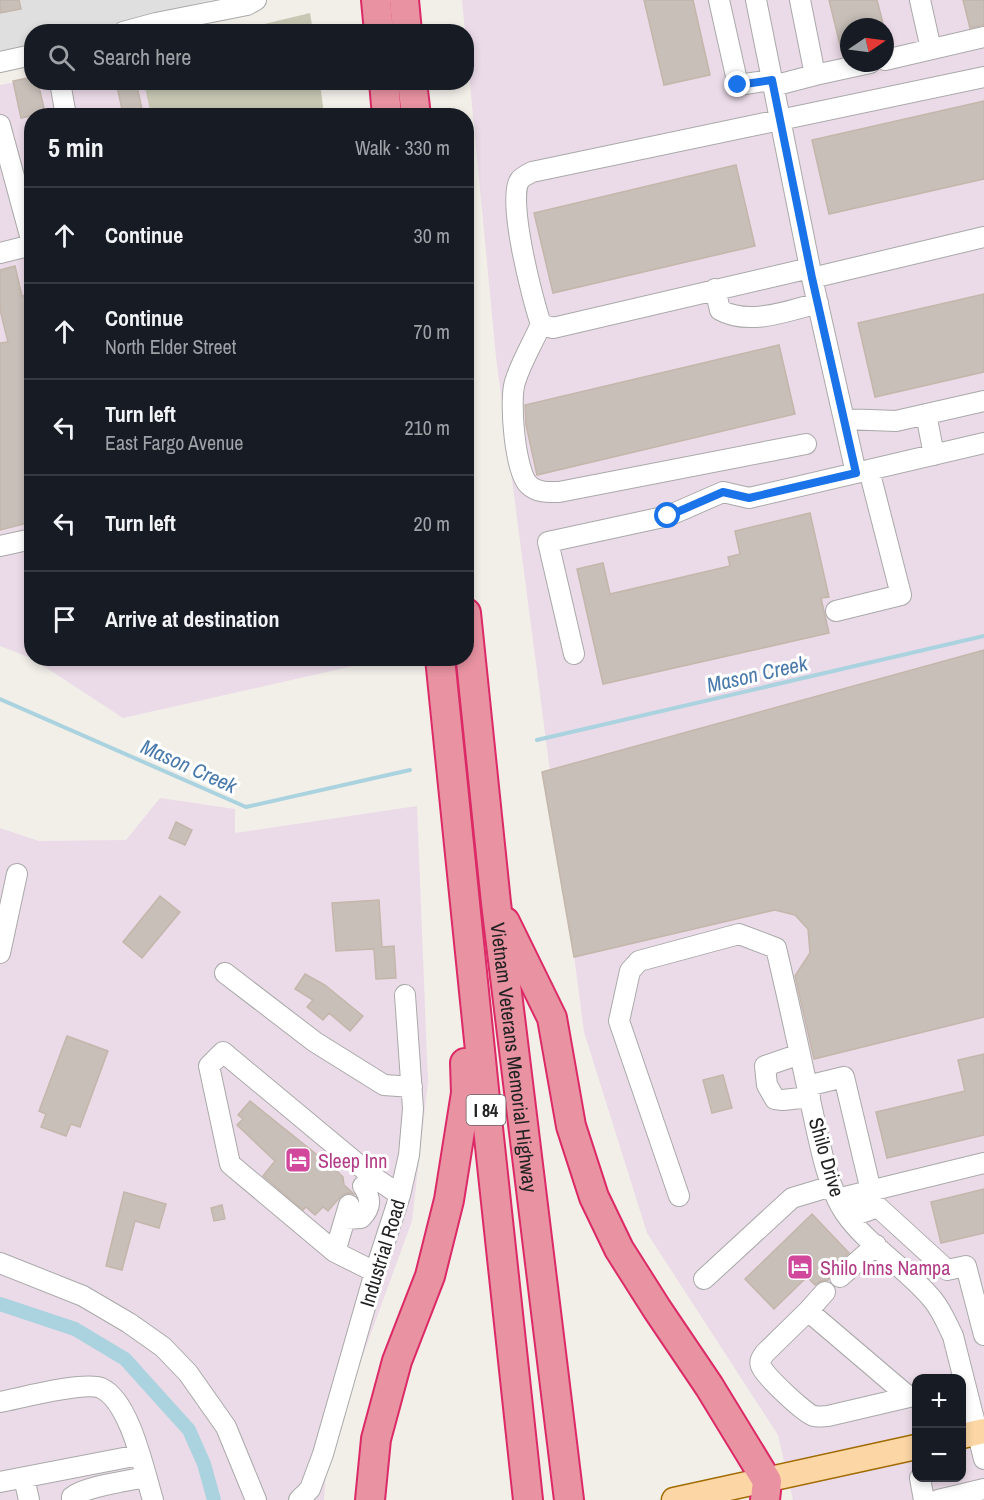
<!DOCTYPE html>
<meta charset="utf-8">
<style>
:root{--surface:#171b24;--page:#242831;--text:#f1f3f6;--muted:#9ea1a6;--line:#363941}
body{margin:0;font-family:"Archivo Narrow",sans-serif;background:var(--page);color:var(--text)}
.controls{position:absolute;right:18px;bottom:18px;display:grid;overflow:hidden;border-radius:12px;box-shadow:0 3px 9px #0003}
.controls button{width:54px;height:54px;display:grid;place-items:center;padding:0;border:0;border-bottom:2px solid var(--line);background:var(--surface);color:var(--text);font:30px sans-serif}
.compass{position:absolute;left:840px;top:18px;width:54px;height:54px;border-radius:50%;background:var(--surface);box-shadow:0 3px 9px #0003;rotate:77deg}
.stop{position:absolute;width:18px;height:18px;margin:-14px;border:4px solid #1a73e8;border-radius:50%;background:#fff}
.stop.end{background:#1a73e8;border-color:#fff;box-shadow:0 2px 6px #0008}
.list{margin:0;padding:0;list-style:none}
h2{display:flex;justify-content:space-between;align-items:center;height:78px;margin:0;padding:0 24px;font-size:26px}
h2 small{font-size:20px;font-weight:400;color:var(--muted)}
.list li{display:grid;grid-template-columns:39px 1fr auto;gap:18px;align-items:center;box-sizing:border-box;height:96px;padding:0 24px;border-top:2px solid var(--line)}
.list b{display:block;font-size:22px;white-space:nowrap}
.list p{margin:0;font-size:20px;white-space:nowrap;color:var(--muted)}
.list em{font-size:20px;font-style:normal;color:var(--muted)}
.icon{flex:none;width:33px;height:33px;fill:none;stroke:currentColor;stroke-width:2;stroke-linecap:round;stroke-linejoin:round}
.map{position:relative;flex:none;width:984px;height:1500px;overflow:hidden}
.search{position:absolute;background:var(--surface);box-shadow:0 3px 9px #0003;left:24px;top:24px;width:450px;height:66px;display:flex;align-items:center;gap:15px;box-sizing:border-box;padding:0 21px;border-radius:24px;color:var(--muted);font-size:22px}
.panel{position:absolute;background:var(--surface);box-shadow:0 3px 9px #0003;left:24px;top:108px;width:450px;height:558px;border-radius:24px}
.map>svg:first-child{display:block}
</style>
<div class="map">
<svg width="984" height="1500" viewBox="0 0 984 1500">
<rect width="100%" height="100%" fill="#f2efe9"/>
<path fill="#e0dfdf" d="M0 0H211L85 31 32 32 31 45 0 53Z"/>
<path fill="#ebdbe8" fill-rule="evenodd" d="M462 0H984V1500H793L778 1435 647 1233 584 1032 496 357ZM849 27H885V63H849ZM916 1378H962V1478H916Z
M31 79 32 82 144 83 151 115 32 116 31 658 0 646V85Z
M33 659H384L123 718Z
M160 798 235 809V833L417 806 428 1082 412 1221 328 1451 324 1500H0V828L39 841 126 840Z"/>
<path fill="#c7c7b4" d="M310 13 313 31H236Z
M144 83H320L324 115H151Z"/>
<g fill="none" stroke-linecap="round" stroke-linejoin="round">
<path stroke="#aad3df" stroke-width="4" d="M0 699 246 807 410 770
M537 740 984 636"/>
<path stroke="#aad3df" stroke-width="14" d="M0 1304 75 1329 125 1359 189 1430 204 1464 214 1500"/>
</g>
<path fill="#c7bfb8" stroke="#c4b6ab" stroke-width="1.5" d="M0 0H19L21 9 0 13Z
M644 0H693L710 75 664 85Z
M829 0H877L884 27H849V55L843 57Z
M963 0H984V25L970 28Z
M32 77V82H38L45 113 21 118 13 81Z
M116 82H136L142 109 123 114Z
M984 101V179L829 214 812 140Z
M736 165 755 246 553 293 534 213Z
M15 266 22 296 32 294V522L0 530V343L8 342 0 310V270Z
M984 294V372L875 397 858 323Z
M779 345 795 414 537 475 526 425 525 405Z
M810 513 829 597 821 598 829 633 603 684 577 569 603 563 610 594 730 566 728 557 740 554 735 531Z
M984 650V1017L814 1059 795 976 810 953 808 929 795 915 775 910 574 957 542 772Z
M176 822 192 830 185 845 169 838Z
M160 896 180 912 142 958 123 942Z
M379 900 382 947 394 946 396 978 376 979 374 949 336 951 332 903Z
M305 974 325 985 363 1016 350 1031 329 1013 323 1020 307 1007 313 1000 295 989Z
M67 1036 108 1051 80 1127 71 1124 66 1136 41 1127 46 1114 39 1111Z
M984 1054V1135L887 1158 876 1112 965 1091 958 1060Z
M723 1075 732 1108 712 1113 703 1080Z
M250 1101 326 1162 331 1157 339 1164 336 1170 343 1177 344 1185 354 1194 347 1193 341 1196 328 1211 323 1207 315 1215 306 1207 303 1210 263 1176 275 1161 237 1125 243 1119 238 1115Z
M984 1189V1233L941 1243 931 1202Z
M124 1192 166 1204 159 1228 135 1221 122 1270 106 1266Z
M222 1205 225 1219 214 1221 211 1208Z
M812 1214 849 1253 832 1268 828 1280 821 1281 815 1285 807 1277 774 1309 745 1279Z"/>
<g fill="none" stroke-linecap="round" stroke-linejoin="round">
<defs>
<path id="minor" d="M719 0 738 85 772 80
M756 0 812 278 856 473
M920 0 931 49
M123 32 156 23 247 5 256 0
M885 60 984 37
M0 62 32 55
M815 75 870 63
M60 82 66 116
M773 86 815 75 800 0
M0 125 32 243
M0 253 32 245
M810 268 553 328 541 324C533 302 506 197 520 180 522 177 528 174 532 172L984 77
M812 278 984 237
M715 289 720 310C749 326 788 311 818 303
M541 324C533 343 521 362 515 382 509 400 515 473 529 485 537 493 549 492 559 492L806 444
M926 414 934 455
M844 419 896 421 984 401
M723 492 749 498 984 443
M0 546 32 539
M836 611 901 595 869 470
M574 654 548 542 668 516 723 492
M0 953 17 874
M225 973 315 1042 384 1085 412 1087
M800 1054 765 1066 767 1085 775 1099 783 1100 810 1097
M807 1086 844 1077 871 1191
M679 1196 619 1021 630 971 639 961 739 934 776 948C788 998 799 1049 810 1100 818 1134 826 1185 845 1213 869 1247 907 1268 933 1300 942 1311 947 1324 953 1336L984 1459
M837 1199 984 1163
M849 1217 878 1207 947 1270 966 1266 984 1335
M345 1219 361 1218C372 1207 371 1198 363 1186
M335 1252 349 1205
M0 1263 83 1296 129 1323 163 1347 188 1373 226 1427 256 1500
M375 1272 335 1252 230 1164 209 1066 223 1052 372 1176 400 1195
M840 1277 876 1245
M704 1279 792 1198 832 1186
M808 1311 825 1292
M909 1397 808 1311 765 1353C762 1357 759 1361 761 1366 765 1376 805 1414 814 1416 819 1417 824 1416 828 1416L909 1397 916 1395
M0 1402C21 1398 84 1381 101 1388 130 1401 144 1471 153 1500
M24 1478 29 1500
M920 1478 924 1500
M0 1482 139 1455
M72 1500V1497C86 1486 128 1481 146 1477
M299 1500 310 1489 323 1454 375 1272 400 1195 409 1155 413 1109 405 995
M938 1500 984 1489"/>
<path id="major" d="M962 1436 984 1431
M674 1500 916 1447"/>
<g id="highway">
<path d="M376 0 379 32"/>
<path d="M404 0 407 32"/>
<path d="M384 82 387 116"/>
<path d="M412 82 416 116"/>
<path id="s1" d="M466 613 496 903 569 1500"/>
<path d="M440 658 486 1109 528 1500"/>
<path d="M505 922 552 1018 571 1126 594 1197 619 1249 657 1309 709 1386 767 1481 765 1500"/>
<path d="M370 1500 376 1439 397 1361 430 1276 449 1200 466 1093 465 1063"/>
</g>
</defs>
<use href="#minor" stroke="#a9a9a9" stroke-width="22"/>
<use href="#major" stroke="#a06b00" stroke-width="27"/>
<use href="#highway" stroke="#dc2a67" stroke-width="32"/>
<use href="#minor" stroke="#fff" stroke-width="20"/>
<use href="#major" stroke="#fcd6a4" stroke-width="24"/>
<use href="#highway" stroke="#e892a2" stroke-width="28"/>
</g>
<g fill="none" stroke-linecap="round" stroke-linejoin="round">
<path stroke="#1a73e8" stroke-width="8" d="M668 516 723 492 749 498 856 473 812 278 772 80 738 85"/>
</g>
<defs>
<symbol id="hotel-square" viewBox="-11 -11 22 22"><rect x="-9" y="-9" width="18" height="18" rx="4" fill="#d1479c" stroke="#fff"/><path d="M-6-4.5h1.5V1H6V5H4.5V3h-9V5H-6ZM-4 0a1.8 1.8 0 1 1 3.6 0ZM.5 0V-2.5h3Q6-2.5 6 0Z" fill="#fff"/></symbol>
</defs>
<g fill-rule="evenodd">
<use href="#hotel-square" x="283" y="1145" width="30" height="30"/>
<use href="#hotel-square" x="785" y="1252" width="30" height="30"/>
</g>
<g text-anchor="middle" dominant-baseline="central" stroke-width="6" stroke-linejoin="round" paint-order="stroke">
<rect fill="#fff" stroke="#646464" stroke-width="1.5" x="466.5" y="1095" width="39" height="30" rx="4.5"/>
<g font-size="18" font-weight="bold" fill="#222">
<text x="486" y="1110">I 84</text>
</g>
<g font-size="20" fill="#222" stroke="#fff">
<text stroke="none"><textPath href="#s1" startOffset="447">Vietnam Veterans Memorial Highway</textPath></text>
<text transform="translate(827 1157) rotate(74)">Shilo Drive</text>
<text transform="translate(382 1253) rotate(-73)">Industrial Road</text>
</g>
<g font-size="20" fill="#b23c85" stroke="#fff" text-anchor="start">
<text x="318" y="1160">Sleep Inn</text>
<text x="820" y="1267">Shilo Inns Nampa</text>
</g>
<g font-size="21" font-style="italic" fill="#4a7aab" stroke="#fff">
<text transform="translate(757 674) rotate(-13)">Mason Creek</text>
<text transform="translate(189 766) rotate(24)">Mason Creek</text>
</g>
</g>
</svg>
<div class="controls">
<button>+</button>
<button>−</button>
</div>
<svg class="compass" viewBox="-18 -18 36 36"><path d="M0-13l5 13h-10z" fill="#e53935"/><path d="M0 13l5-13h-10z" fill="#9ea1a6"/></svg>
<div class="stop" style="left:668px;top:516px"></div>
<div class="stop end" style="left:738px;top:85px"></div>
<div class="search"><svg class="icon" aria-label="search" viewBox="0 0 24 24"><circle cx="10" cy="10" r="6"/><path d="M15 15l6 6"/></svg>Search here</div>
<section class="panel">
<h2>5 min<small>Walk · 330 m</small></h2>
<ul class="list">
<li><svg class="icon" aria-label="ahead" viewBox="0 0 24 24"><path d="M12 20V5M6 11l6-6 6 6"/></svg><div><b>Continue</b></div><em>30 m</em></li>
<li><svg class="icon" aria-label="ahead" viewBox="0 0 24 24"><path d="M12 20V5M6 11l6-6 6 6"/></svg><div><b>Continue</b><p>North Elder Street</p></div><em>70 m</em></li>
<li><svg class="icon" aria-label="left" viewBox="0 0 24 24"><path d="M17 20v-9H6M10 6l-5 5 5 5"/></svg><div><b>Turn left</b><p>East Fargo Avenue</p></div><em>210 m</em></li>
<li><svg class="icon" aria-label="left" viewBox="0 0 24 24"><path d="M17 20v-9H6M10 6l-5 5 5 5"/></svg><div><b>Turn left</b></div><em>20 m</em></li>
<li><svg class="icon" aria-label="arrive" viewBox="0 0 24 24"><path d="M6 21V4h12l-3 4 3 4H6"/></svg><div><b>Arrive at destination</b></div></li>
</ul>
</section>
</div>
